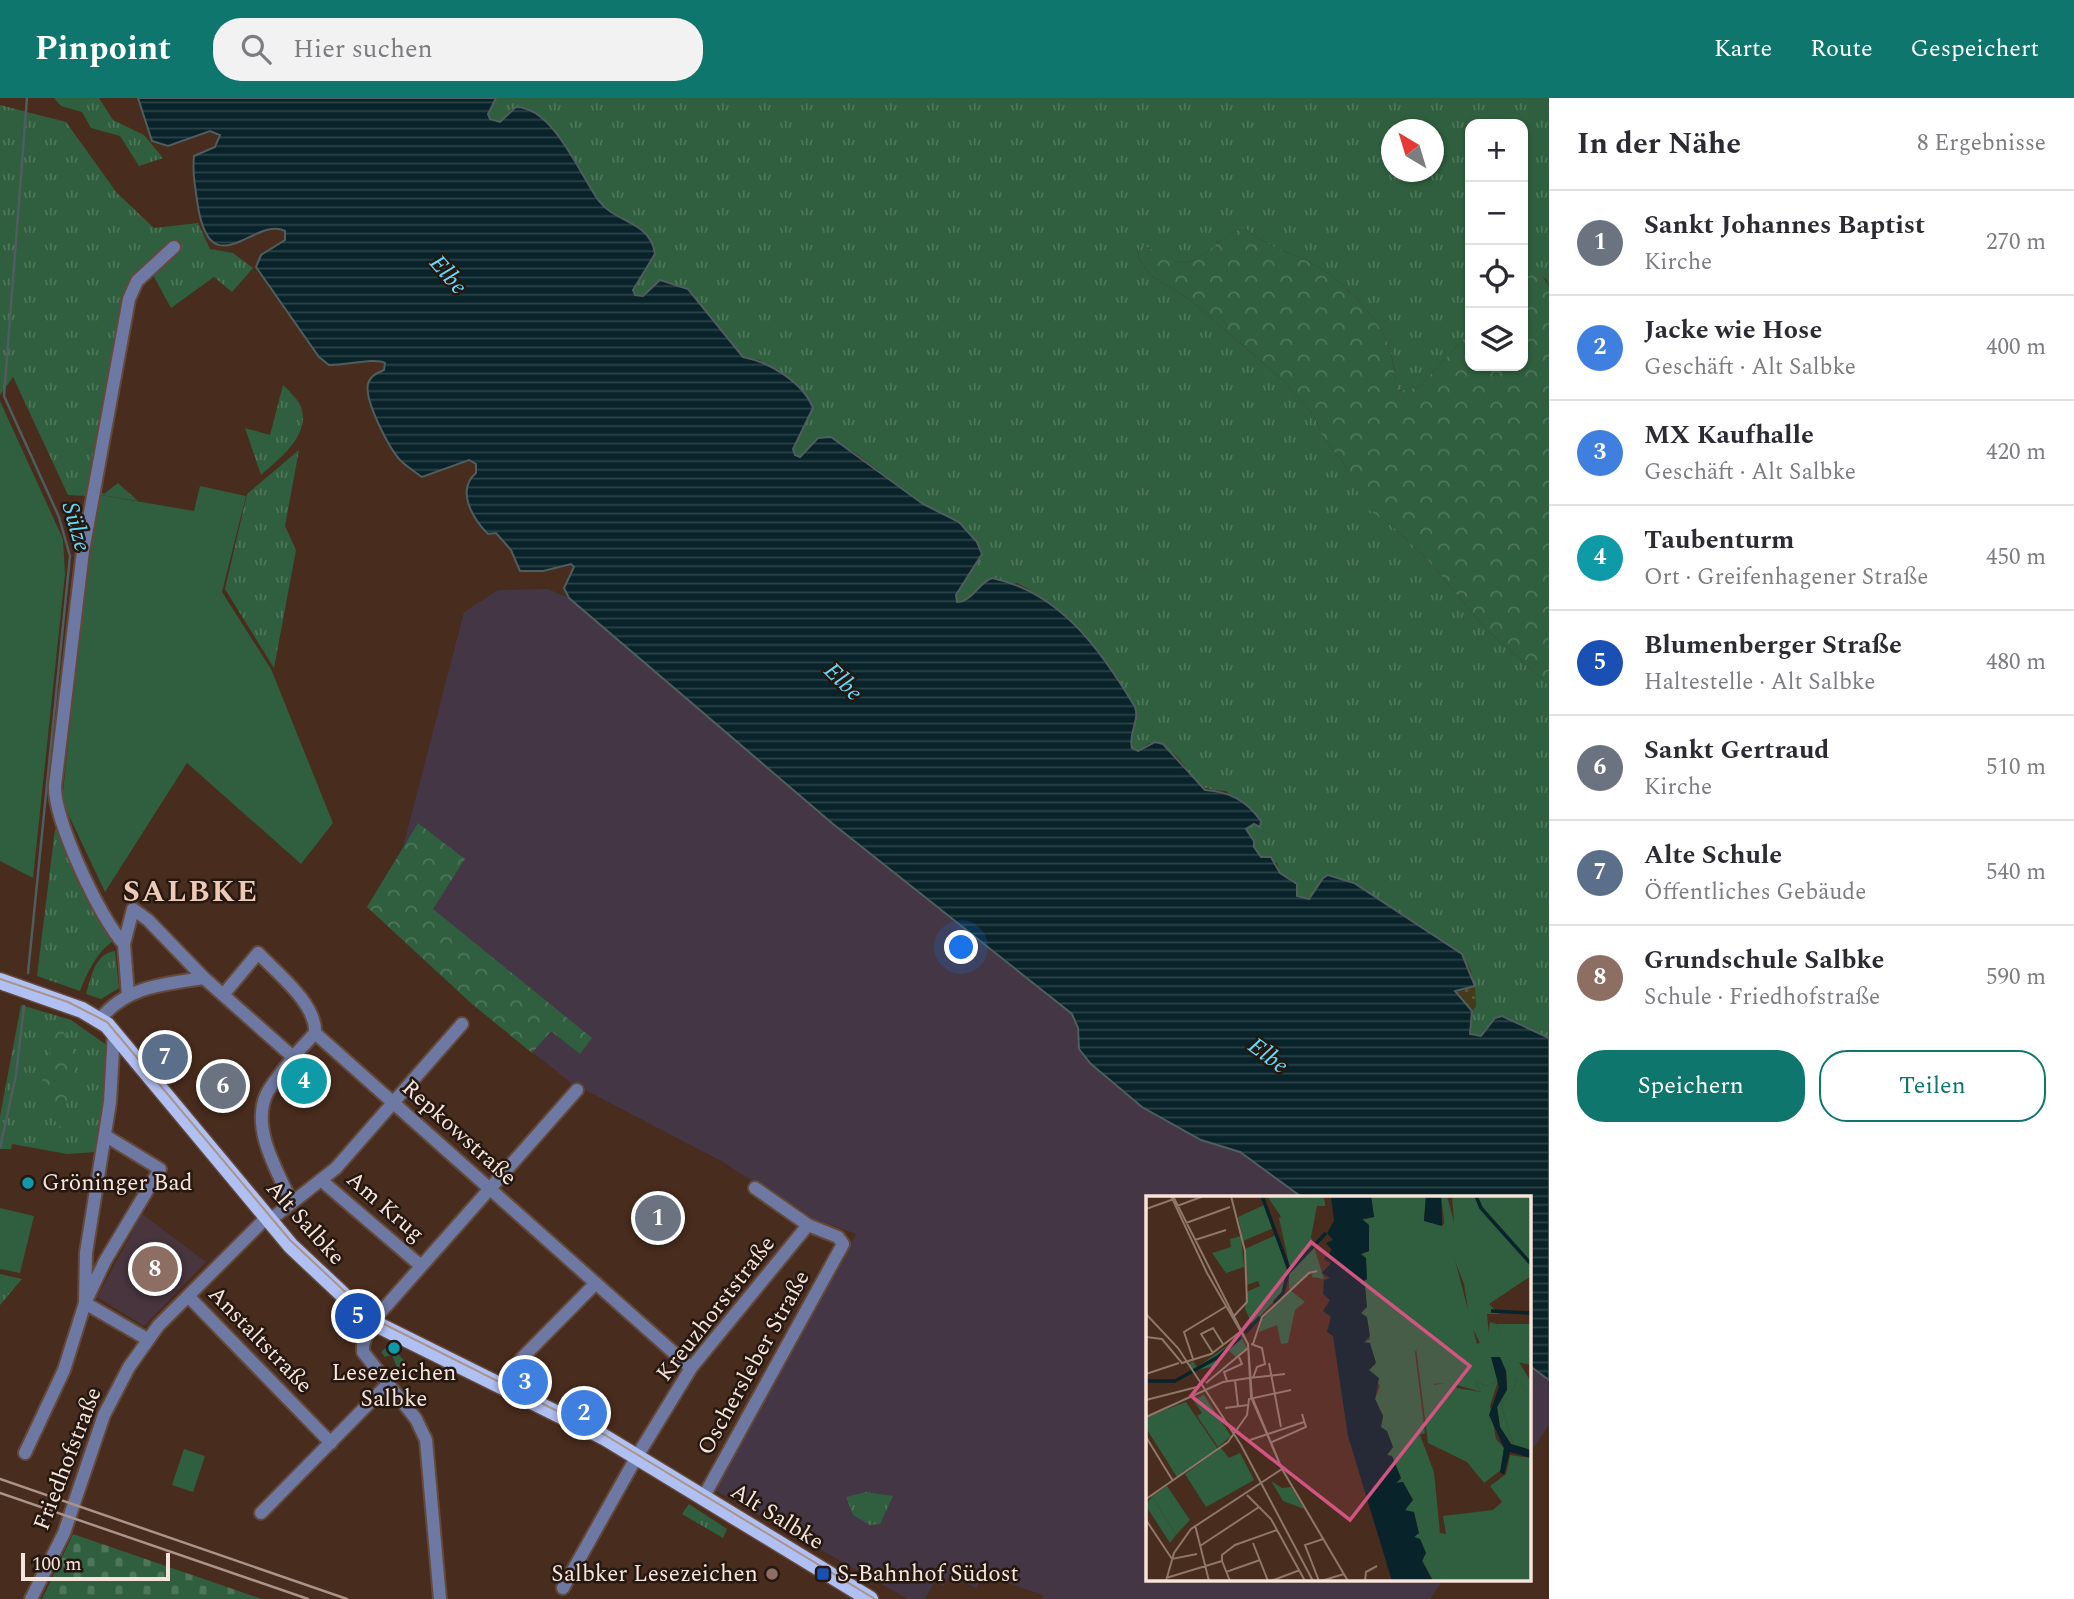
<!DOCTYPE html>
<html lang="de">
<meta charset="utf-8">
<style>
:root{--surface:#fff;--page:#f2f2f3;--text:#2b2b33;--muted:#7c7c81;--line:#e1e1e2;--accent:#0f766e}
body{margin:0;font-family:Spectral,serif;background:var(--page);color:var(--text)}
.controls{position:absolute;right:21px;top:21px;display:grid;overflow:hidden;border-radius:14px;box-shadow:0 2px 5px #0004}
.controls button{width:63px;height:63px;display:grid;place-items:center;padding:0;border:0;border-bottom:2px solid var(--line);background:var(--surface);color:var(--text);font:35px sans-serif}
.compass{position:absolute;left:1381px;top:21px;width:63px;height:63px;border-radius:50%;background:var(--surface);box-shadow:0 2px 5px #0004;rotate:322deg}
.scale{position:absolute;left:21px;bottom:18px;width:149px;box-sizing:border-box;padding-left:7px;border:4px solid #f7e4db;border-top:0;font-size:19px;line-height:24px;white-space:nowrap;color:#f7e4db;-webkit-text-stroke:5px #251811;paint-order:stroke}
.you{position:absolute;left:962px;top:850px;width:24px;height:24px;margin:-18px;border:5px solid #fff;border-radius:50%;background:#1a73e8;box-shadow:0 0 0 10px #1a73e833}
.badge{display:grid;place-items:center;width:46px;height:46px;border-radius:50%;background:var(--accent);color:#fff;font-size:23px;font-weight:700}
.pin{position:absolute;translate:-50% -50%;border:4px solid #fff;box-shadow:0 2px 7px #0006}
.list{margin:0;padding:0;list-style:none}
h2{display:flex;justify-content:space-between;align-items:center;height:91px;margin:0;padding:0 28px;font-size:30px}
h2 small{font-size:23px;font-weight:400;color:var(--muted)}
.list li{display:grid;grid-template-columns:46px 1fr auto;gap:21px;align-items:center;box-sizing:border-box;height:105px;padding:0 28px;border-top:2px solid var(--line)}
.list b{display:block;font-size:26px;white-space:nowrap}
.list p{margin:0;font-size:23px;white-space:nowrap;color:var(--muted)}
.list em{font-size:23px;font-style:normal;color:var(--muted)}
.actions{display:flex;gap:14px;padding:21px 28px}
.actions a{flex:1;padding:16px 0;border:2px solid var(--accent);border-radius:28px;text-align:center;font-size:24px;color:var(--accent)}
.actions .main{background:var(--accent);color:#fff}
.icon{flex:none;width:38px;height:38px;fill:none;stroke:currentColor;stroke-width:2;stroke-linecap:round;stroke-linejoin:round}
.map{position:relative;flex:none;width:1549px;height:1501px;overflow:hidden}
header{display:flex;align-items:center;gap:42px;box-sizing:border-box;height:98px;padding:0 35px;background:var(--accent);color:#fff}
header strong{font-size:33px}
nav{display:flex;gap:38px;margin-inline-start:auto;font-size:24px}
.search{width:490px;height:63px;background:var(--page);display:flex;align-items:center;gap:18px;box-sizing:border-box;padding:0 24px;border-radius:28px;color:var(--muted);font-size:26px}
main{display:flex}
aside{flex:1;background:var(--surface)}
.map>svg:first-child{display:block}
</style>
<header>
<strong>Pinpoint</strong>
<div class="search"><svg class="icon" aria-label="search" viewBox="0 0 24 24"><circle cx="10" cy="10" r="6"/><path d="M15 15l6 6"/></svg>Hier suchen</div>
<nav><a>Karte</a><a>Route</a><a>Gespeichert</a></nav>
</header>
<main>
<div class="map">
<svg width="1549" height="1501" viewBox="0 0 1549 1501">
<defs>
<pattern id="grass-tufts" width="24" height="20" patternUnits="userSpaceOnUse" patternTransform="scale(1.75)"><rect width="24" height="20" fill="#2f5f3e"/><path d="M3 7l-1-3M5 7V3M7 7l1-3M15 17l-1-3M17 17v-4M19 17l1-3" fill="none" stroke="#4e7659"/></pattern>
<pattern id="forest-crowns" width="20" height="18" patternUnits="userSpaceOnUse" patternTransform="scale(1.75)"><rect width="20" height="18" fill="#2f5f3e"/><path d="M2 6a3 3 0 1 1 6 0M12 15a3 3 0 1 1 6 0" fill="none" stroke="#4e7659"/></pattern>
<pattern id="sand-dots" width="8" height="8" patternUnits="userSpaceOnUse" patternTransform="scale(1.75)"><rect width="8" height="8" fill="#443b1b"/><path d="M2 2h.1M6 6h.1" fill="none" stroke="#60573c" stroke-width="1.8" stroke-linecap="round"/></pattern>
<pattern id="cemetery-stones" width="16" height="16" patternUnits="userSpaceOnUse" patternTransform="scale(1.75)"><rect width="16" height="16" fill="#2f5f3e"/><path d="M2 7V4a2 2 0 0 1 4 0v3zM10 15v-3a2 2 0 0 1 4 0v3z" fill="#4e7659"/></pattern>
<pattern id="water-rules" width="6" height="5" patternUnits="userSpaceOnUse" patternTransform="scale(1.75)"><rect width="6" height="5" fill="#08232a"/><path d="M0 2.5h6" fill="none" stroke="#2d4348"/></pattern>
</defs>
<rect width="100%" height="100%" fill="#482c1d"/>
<path fill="#443644" d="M548 491 569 500 833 726 1072 916 1080 943 1091 966 1119 991 1142 1009 1201 1042 1240 1054 1303 1100H1148V1482H1443L1430 1501H1042L1043 1497 982 1476 977 1490 949 1479 944 1488 935 1484 925 1501H908L715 1392 856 1136 807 1118 721 1063 570 984 472 906 367 809 403 749 464 514 498 492Z
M1530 1268 1549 1282V1327L1530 1355Z"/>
<path fill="#48353e" d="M142 1116 206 1164 144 1228 97 1199Z"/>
<path fill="url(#grass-tufts)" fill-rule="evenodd" d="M54 0H99L113 22 144 37 163 60 139 68 120 38 91 30 82 14 61 8Z
M496 0H1549V189L1547 182 1527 163 1523 169V26H1470V234L1419 289 1397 293C1395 278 1394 261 1388 246 1378 218 1337 177 1311 165 1287 153 1265 148 1245 130 1224 134 1200 167 1182 164 1166 162 1156 150 1140 148L1138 159 1150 177 1188 200 1285 284 1315 319 1322 338 1345 367 1367 410 1392 428 1427 461 1486 531 1549 587V940L1506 919 1495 920 1481 938 1470 936 1472 913 1476 908 1471 873 1462 856 1354 785 1328 777 1323 780 1310 801 1297 798 1298 790 1291 781 1280 775 1277 765 1261 759 1254 749V743L1246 731 1254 726 1259 728 1226 693C1186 691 1198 678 1175 657 1169 651 1157 648 1149 645L1138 653 1132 651C1129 635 1140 623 1135 609 1105 559 1070 512 1017 485L957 504 956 497 982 456 977 444 959 424 923 406 857 356 849 351 810 348 800 359 795 357 793 351 813 310 760 262 743 259 688 191 660 182 643 198 635 197 633 192 655 156 622 119 608 114 600 104 549 25 512 11 500 24 490 20 488 16ZM1392 32H1434V74H1392Z
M0 7 66 24 117 95 154 130 198 125 210 151 233 155 253 170 232 194 214 179 171 210 148 168 123 203 87 398 68 397 13 279 0 297Z
M283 287C289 293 298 301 301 309 311 337 279 361 261 377L245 330 270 337Z
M299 352 285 428 296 452 274 570 225 491 247 396Z
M118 385 138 403 95 396 99 393 104 396Z
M55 731 65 733 113 843C96 855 87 875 80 893L37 878Z
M115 853 119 890 101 901 86 896C92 878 94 856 115 853Z
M21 907 71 922 108 948 105 1003 96 1054 67 1056 12 1046 11 1051H0V1018Z
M0 1176 22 1181 0 1207Z
M387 1249 397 1254 405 1264 397 1270 392 1257 385 1259 381 1254Z
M866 1394 893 1398 880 1426 870 1427 853 1417 846 1399Z
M689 1406 727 1431 723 1440 682 1416Z"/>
<path fill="url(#forest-crowns)" d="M1245 130C1265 148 1287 153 1311 165 1337 177 1378 218 1388 246 1394 261 1394 278 1398 293L1419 289 1470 234V268H1523V169L1527 163 1538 169 1549 189V587L1486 531 1427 461 1392 428 1366 410 1345 367 1322 338 1315 319 1285 284 1188 200 1150 177 1138 159 1140 148C1156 150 1166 161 1181 164 1199 168 1224 134 1245 130Z
M418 725 465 761 433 811 592 940 580 956 551 933 532 955 472 906 367 809Z
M57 925 79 956 60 1031 39 995Z"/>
<path fill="url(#sand-dots)" d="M1475 888 1476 908 1472 913 1455 893Z"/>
<path fill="url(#cemetery-stones)" d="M73 1436 262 1501H42Z"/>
<path fill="#2f5f3e" d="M0 303 63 441 65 476 33 780 0 763Z
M200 388 246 398 222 494 271 571 333 725 301 766 187 665 105 794 62 703 95 396 194 413Z
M0 1110 34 1118 20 1175 0 1171Z
M184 1351 205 1358 193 1394 172 1387Z"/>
<path fill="url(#water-rules)" stroke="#505d5f" stroke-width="2" d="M138 0H496L488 16 490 21 500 24 516 9C553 9 579 75 599 103 615 125 651 123 655 156L633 192 635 197 643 198 660 182 688 191 743 259C769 264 803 284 813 310L793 351 795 357 800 359 818 340 831 339 923 406 959 424 977 444 982 456 956 497 957 504C972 504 978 485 992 480 1060 494 1101 552 1135 609 1140 623 1128 635 1132 650L1138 653 1155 644 1163 646 1205 692C1230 694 1246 702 1261 723L1260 729 1254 726 1246 731 1254 743V749L1261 759H1271L1280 775 1297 786V798L1309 801 1323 780 1328 777 1354 785 1462 856 1475 888 1455 893 1472 913 1470 936 1481 938 1495 920 1502 918 1549 940V1282L1530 1268V1100H1303L1240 1054 1201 1042 1142 1009 1091 966 1079 951 1078 930 1072 916 833 726 569 500 564 490 574 469 571 466 543 473H520L511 452 496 435 488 436C472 420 456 392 476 375V366L469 362 422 379C415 374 406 368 400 362 389 350 364 302 368 286 370 278 377 275 384 272L385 265C375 259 344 268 329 267L319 259 256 169 261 157 285 142V133C255 117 209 193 197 102 195 87 192 74 194 58L215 49 220 37 210 33 168 48 152 43Z"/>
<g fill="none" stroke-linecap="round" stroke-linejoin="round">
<path stroke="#505d5f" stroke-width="2.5" d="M27 0 4 298 59 419 70 458 28 875
M0 1050 16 977 24 908"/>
<defs>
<path id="minor" d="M124 846C100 821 54 722 55 688L83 453 129 201 137 183 174 149
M128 897 124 846 133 811 148 822 204 880
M223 897 258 855C276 874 317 906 315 935
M100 921C127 888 164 886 204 880L293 959C285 971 274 982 267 995 250 1030 278 1074 292 1105
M315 935 691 1270
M293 959 315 935
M106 1038 160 1071 105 1163 85 1205 147 1241
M322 1083 421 1168
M270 1122 336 1070 462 926
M188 1198 331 1345
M504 1290 522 1260 596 1185
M25 1355 64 1272 85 1205 86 1155 110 1004 114 934
M703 1400 843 1146 838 1139 808 1127 755 1090
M261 1415 388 1286
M563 1490 636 1360 691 1270 808 1127
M31 1501 64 1435 104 1317 129 1269 158 1228 267 1119
M440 1501 426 1342 416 1321 363 1254V1247L372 1224 577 992"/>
<path id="major" d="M0 883 82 912 107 927 291 1148 372 1224 604 1339 870 1501"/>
</defs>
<use href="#minor" stroke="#64493b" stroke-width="16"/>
<use href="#major" stroke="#64493b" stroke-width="19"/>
<use href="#minor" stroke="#6d79a3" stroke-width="12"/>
<use href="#major" stroke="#b1c0f3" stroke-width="16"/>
<path stroke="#aa9388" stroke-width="2" d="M0 881 68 904 107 924 290 1142 374 1221 605 1337 875 1501"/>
<path stroke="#aa9388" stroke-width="2.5" d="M0 1381 347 1501
M0 1395 308 1501"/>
</g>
<g fill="#0f9aa8" stroke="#251811" stroke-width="2.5">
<circle cx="28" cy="1085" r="7"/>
<circle cx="394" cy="1250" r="7"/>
</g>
<circle fill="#8d6e63" stroke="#251811" stroke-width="2.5" cx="772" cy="1476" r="7"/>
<rect fill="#1a4fb4" stroke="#251811" stroke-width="2.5" x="816" y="1469" width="14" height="14" rx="3.5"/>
<g text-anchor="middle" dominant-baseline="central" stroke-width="5" stroke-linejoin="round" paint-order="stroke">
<g font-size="23" fill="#f7e4db" stroke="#251811">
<text transform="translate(459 1035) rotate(42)">Repkowstraße</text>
<text transform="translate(385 1109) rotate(41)">Am Krug</text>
<text transform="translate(305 1125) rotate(48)">Alt Salbke</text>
<text transform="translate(716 1211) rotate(-52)">Kreuzhorststraße</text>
<text transform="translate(260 1242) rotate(46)">Anstaltstraße</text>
<text transform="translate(754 1265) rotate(-61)">Oschersleber Straße</text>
<text transform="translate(68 1361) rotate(-69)">Friedhofstraße</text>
<text transform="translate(777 1419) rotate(32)">Alt Salbke</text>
</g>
<g font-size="23" fill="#f7e4db" stroke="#251811" text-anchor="start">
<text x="42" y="1085">Gröninger Bad</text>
<text x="394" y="1275" text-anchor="middle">Lesezeichen<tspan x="394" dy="26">Salbke</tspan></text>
<text x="758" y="1476" text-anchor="end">Salbker Lesezeichen</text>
<text x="837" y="1476">S-Bahnhof Südost</text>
</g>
<g font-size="24" font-style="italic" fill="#63dafc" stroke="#251811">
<text transform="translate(448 177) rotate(49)">Elbe</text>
<text transform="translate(76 429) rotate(74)">Sülze</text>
<text transform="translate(843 584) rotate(45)">Elbe</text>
<text transform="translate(1268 958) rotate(37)">Elbe</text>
</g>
<g font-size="30" font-weight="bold" letter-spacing="2" fill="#eec9b6" stroke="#251811">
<text x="191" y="794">SALBKE</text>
</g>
</g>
<g transform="translate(1146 1098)">
<rect width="385" height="385" fill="#482c1d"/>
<path d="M160 0H177L179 6V10H171L165 41 178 83 166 81 167 75 143 94V68L133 22ZM225 0H280L278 24 296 30 299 26 331 148 342 143 344 126 350 128 385 186V202L370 182 368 194 355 208 367 247H385V254L365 248 354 231 351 211 361 191 360 174 353 165 345 161 352 185 340 190 329 185 335 196 304 187 285 188 282 159 271 153 269 156 279 237 274 239 288 276 294 337 300 338 297 320 347 314 356 306 344 290 360 278 364 259 385 262V385H287L276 364 280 357 274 343 268 341 270 328 259 314 266 303 257 286 250 287 255 283 246 260 241 259 247 251 234 231 237 220 229 203 234 190 223 174 230 167 218 146 224 143 215 117 220 109 219 90 214 87 221 83 215 58 223 55V29L216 24 228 21ZM95 140 101 152 91 162 82 154 70 164 73 169 48 175 43 168 47 165 51 171ZM125 285 136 292 145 291 158 313 137 305ZM6 300 30 339 24 347 0 310Z" fill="#2f5f3e"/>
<path d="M295 0H301L308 26 306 0H385V80L343 108 354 118H341L344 149 339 157 324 127 318 88 300 42ZM385 128V169L371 166 350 128ZM270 152 283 159 288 189 309 185 311 192 335 196 329 185 340 190 352 185 344 210 350 243 358 252 355 274 338 287 321 266 282 247ZM370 181 385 202V247L374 249 367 247 355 208 368 194Z" fill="#2f5f3e"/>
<path d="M58 199 85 240 72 251 51 220 56 217 47 204Z" fill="#2f5f3e"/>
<path d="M121 0H160V1L154 17 136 22ZM118 9 128 32 97 45 92 21ZM130 39 141 75 137 96 106 128 99 113 100 96 114 90 112 85 101 89 99 53ZM95 40 98 71 80 77 66 57 85 51 84 43ZM144 94 159 106 149 114 142 147 135 148 131 129 113 136 116 123ZM40 206 72 253 31 281 0 232V221ZM75 252 83 262 94 257 108 284 60 311 39 278ZM21 290 44 324 30 339 6 300Z" fill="#2f5f3e"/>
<path d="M185 0H225L228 21 216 23 223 29V55L215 58 220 62 221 83 214 87 219 90 221 111 215 117 221 121 224 140 218 146 224 147 230 167 223 174 233 182 229 203 237 220 235 231 241 235 247 251 241 259 246 260 255 282 250 287 257 286 267 304 259 314 268 316 273 337 268 341 274 343 280 357 276 365 287 385H246L202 240 187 140 181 136 185 121 177 115 184 104 177 98 178 84 184 82 176 77 185 67 178 63 186 54 180 47 187 44 181 37 188 25ZM280 0H295L296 30 278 25ZM345 161H354L360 175 361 194 351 211 354 231 365 248 385 254V262L364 256 358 279 354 276 358 252 343 219 353 191Z" fill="#08232a"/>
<path fill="none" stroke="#08232a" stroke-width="3.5" d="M116 0 143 73M330 0 335 12 385 68M128 107 137 97 142 77 180 37M345 115 385 117M99 137 114 121M0 185H29L72 161 95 141M245 376 276 365"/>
<path fill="none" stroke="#8e7669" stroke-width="2" d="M25 0 61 77 102 148 105 201 136 273 202 385M27 0 102 148 106 201 136 273 202 385M85 0 99 55 101 106 87 121M31 10 58 0M0 13 28 3M40 27 84 11M49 44 80 34M0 118 32 152 95 249 167 385M0 141 16 143 36 167 65 158 94 136M105 148 116 152 119 168 111 171 107 182M107 148 116 121 163 77 171 75M67 157 55 138 67 132 77 148M47 163 38 136 81 110M123 167 135 231M0 178 33 167M104 182 139 178M89 184 92 210M81 185 78 176 96 168 93 161M60 187 102 152M0 204 51 191M79 212 102 209M0 221 77 186 103 182M0 241 27 285M104 244 158 226M126 246 160 231 156 218M101 299 125 323 159 385M0 303 82 246 101 219 103 203 145 194M0 324 26 363 51 358M49 329 63 385M107 347 122 385M54 350 113 311M76 365V359L89 349 131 334M76 365 84 385M80 376 114 364M20 382 76 365M20 385 28 357 45 333 136 273M125 385 154 374M173 385 159 349 177 343M175 385 198 378M219 385 220 376 231 370"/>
<path fill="#d25581" fill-opacity="0.15" stroke="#d25581" stroke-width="3.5" d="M165 46 324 170 204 324 45 200Z"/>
<rect width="385" height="385" fill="none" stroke="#f7e4db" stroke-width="3.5"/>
</g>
</svg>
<div class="controls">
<button>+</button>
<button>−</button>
<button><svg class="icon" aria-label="locate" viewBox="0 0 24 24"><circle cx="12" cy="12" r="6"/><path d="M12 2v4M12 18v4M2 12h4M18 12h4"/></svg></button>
<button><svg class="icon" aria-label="layers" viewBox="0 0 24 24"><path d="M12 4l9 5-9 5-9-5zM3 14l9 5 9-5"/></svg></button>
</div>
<svg class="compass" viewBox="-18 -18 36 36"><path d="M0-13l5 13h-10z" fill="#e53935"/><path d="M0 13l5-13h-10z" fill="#7c7c81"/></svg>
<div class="scale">100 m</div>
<div class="you"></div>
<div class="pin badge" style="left:658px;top:1120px;background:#6b7280">1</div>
<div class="pin badge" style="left:584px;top:1315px;background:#3f7fe0">2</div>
<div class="pin badge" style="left:525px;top:1284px;background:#3f7fe0">3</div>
<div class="pin badge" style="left:304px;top:983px;background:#0f9aa8">4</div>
<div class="pin badge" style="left:358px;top:1218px;background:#1a4fb4">5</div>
<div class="pin badge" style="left:223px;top:988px;background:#6b7280">6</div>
<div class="pin badge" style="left:165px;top:959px;background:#5c6f8a">7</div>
<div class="pin badge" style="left:155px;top:1171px;background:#8d6e63">8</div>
</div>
<aside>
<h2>In der Nähe<small>8 Ergebnisse</small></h2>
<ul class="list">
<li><span class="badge" style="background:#6b7280">1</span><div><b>Sankt Johannes Baptist</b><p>Kirche</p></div><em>270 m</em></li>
<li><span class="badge" style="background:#3f7fe0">2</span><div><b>Jacke wie Hose</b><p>Geschäft · Alt Salbke</p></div><em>400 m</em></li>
<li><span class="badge" style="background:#3f7fe0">3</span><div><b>MX Kaufhalle</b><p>Geschäft · Alt Salbke</p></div><em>420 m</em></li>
<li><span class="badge" style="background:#0f9aa8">4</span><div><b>Taubenturm</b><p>Ort · Greifenhagener Straße</p></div><em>450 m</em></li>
<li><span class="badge" style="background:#1a4fb4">5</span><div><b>Blumenberger Straße</b><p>Haltestelle · Alt Salbke</p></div><em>480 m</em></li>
<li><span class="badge" style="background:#6b7280">6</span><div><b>Sankt Gertraud</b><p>Kirche</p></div><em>510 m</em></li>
<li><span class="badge" style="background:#5c6f8a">7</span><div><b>Alte Schule</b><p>Öffentliches Gebäude</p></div><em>540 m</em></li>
<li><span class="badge" style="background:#8d6e63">8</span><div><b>Grundschule Salbke</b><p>Schule · Friedhofstraße</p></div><em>590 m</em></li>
</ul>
<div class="actions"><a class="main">Speichern</a><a>Teilen</a></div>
</aside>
</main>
